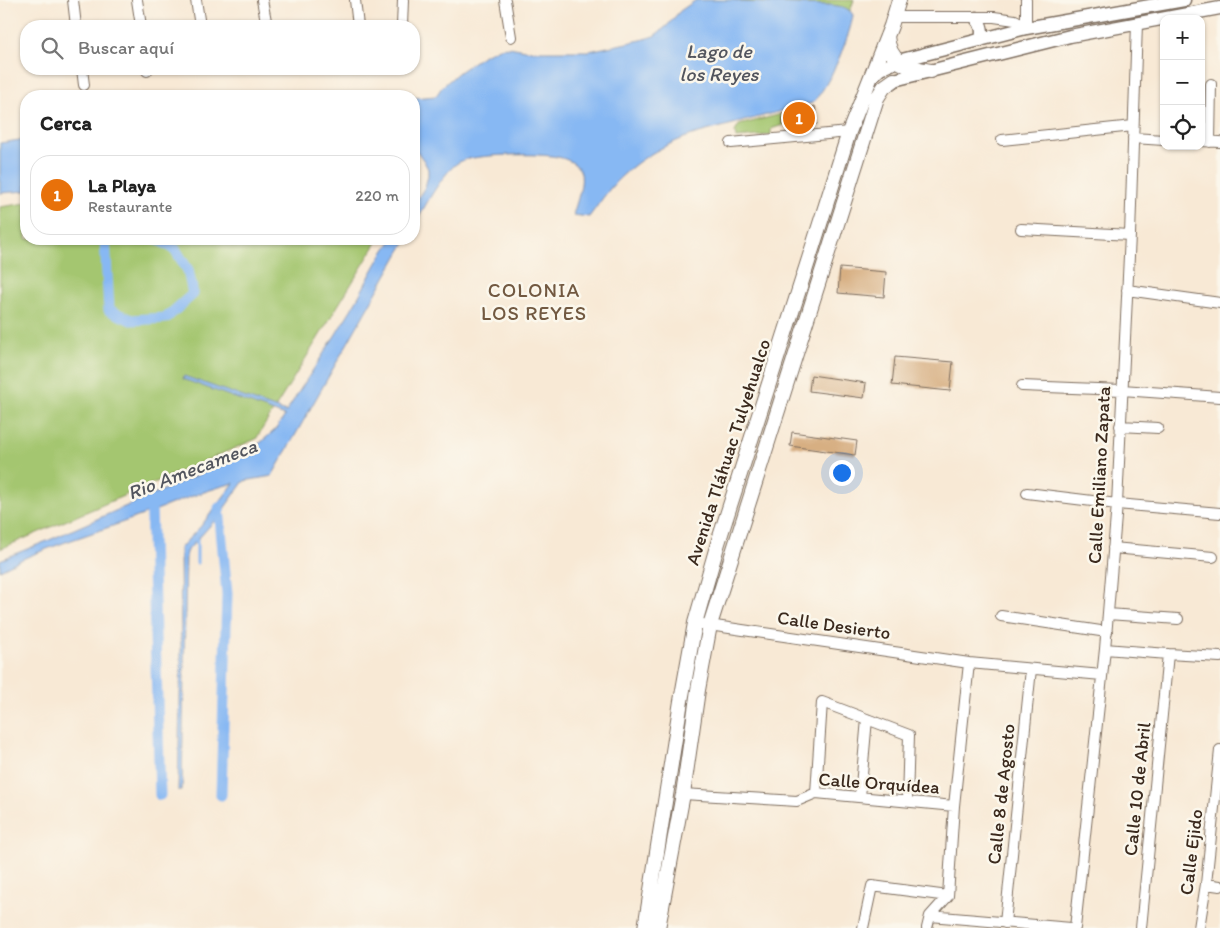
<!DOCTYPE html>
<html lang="es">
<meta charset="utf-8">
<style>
:root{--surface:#fff;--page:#f2f2f2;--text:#222;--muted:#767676;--line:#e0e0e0;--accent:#c8321e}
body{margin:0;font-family:Itim,sans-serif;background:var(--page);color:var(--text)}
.controls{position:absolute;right:15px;top:15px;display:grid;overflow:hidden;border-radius:10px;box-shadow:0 1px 4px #0004}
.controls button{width:45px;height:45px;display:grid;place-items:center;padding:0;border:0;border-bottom:1px solid var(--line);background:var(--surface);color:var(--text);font:25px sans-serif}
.you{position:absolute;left:841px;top:472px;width:18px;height:18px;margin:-12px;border:4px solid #fff;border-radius:50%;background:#1a73e8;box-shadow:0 0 0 8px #1a73e833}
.badge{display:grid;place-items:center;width:32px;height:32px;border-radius:50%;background:var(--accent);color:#fff;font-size:16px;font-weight:700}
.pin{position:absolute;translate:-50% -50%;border:2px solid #fff;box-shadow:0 1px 5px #0006}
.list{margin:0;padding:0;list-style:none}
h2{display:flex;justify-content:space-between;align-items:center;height:65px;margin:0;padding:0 20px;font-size:21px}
h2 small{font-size:16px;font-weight:400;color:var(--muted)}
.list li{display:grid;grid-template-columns:32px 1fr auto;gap:15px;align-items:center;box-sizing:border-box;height:80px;margin:0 10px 10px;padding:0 10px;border:1px solid var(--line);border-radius:20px}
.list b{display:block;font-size:19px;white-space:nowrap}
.list p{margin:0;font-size:16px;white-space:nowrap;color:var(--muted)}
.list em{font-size:16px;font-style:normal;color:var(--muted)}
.icon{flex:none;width:28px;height:28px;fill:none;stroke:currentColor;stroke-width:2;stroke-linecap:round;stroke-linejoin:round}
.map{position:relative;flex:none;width:1220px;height:928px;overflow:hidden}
.search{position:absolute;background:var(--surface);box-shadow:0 1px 4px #0004;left:20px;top:20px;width:400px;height:55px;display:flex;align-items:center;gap:12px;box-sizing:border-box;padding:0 18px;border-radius:20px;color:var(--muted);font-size:19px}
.panel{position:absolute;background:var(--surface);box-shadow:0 1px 4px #0004;left:20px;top:90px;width:400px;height:155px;border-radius:20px}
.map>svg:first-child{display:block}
</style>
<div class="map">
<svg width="1220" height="928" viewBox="0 0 1220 928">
<rect width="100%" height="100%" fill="#fbf7ec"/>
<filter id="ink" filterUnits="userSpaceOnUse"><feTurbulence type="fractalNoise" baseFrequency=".02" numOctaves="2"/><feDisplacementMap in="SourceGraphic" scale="10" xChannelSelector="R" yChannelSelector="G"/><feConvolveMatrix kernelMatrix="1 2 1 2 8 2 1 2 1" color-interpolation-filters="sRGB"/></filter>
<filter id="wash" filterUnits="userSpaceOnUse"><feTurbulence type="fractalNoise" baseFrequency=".0096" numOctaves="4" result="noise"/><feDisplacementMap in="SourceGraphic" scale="20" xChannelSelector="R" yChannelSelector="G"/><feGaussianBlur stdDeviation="1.12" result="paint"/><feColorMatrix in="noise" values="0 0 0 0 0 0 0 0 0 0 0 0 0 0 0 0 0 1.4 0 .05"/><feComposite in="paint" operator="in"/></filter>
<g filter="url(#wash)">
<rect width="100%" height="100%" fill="#f8e9d5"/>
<path fill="#a4c66f" stroke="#707846" d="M734 0H854L850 11 842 7 829 5 742 2Z
M782 114 783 125 771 129V135L736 138 735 132 739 125Z
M26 203V239H379L256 439 0 549V207Z"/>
<path fill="#87b8f3" stroke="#617188" d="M696 0H734L742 2 829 5C838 6 848 6 853 15 850 37 828 89 812 103L695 134C668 143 641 157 621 177 608 189 599 204 589 217L573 215C576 204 585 181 580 170 576 163 565 158 557 157 542 153 472 154 459 162 442 173 423 209 414 227V204L425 187 428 176V169L424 161 414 147V98L436 96 442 87 459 72 484 55 499 48 509 47 531 51H589L641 40 654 36 667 26 680 11Z
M26 139V191L0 193V143Z
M393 239H408L400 251 272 476 244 481 218 517 186 552 182 790H178L181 648 180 548 201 526 234 483C198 492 164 508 129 520 86 536 41 548 0 570V560L47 541 229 461 260 443 275 430 285 416 183 379 184 376 286 412C308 377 331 343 352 308 366 285 376 260 393 239Z"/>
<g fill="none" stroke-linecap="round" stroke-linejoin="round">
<path stroke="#87b8f3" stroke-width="3" d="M197 563V536"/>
<path stroke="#87b8f3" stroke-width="11" d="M105 239 109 310 131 320 166 318 193 294 188 270 175 249 157 239
M151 505 160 795
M219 508 227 594 221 795"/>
</g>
<g id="blocks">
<path fill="#d7af82" d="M815 106 817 124H800L799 123 783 125 782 114Z
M840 268 886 272 884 297 838 293Z
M895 357 953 362 950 391 892 385Z
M811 375 866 383 864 398 809 391Z
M792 432 857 441 855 455 790 446Z"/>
</g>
</g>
<g filter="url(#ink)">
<use href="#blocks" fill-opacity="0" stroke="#7d6d5e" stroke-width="1"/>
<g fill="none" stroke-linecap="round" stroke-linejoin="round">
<defs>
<path id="minor" d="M73 0 76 26
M137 0 141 26
M196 0 200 26
M262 0 267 26
M355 0 358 26
M505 0 511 37
M1026 0V28
M894 17H994L1015 20 1021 23 1026 28
M402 26 403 0
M82 69 84 85
M147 69V71
M1133 138 1164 140
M1002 140 1133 126
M1201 141 1220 142
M1210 142 1211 84
M731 143 849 132
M1021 229 1130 235
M1127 290 1220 303
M1022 386 1122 390 1220 397
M1120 426 1158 428
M1027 493 1117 504 1220 513
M1113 548 1213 557
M1108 614 1178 619
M1001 616 1107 632
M695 623 969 663 1102 675
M1105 649 1168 654 1220 657
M816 793 822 702 909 735 907 801
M683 794 797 801 816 793 954 806
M860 797 867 719
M1206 884 1220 886
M930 916 1071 928
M1005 923 1031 669
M863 928 872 886 948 896
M927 928 930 916 948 896 954 806 969 663
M1075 928 1105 649 1117 504 1130 235 1137 23
M1141 928 1168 654
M1199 928 1206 884 1220 750"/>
<path id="tertiary" d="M976 18C982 25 983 31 981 40
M870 78 880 69 898 61 1026 28 1184 0
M894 80 1070 36 1220 8"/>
<path id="secondary" d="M887 36C889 63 907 68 931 71
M645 928 681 701 695 623 718 543 813 246 849 132 891 26 899 0
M658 928 683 794 698 690 710 625 877 98 884 87 894 80"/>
</defs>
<use href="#minor" stroke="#7d6d5e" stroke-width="12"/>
<use href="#tertiary" stroke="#7d6d5e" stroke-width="15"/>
<use href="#secondary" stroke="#7d6d5e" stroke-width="16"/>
<use href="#minor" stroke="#fff" stroke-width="10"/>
<use href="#tertiary" stroke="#fff" stroke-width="12"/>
<use href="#secondary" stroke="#fff" stroke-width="14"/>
</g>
</g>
<g text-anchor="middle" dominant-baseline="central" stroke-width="5" stroke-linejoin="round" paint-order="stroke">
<g font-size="19" fill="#3b2a1e" stroke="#fbf7ec">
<text transform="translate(728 452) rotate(-72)">Avenida Tláhuac Tulyehualco</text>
<text transform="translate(1099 475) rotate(-87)">Calle Emiliano Zapata</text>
<text transform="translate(834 625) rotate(8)">Calle Desierto</text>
<text transform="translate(879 783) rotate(4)">Calle Orquídea</text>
<text transform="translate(1137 789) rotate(-84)">Calle 10 de Abril</text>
<text transform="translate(1001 794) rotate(-84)">Calle 8 de Agosto</text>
<text transform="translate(1191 852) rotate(-83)">Calle Ejido</text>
</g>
<g font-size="20" font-style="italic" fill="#52555e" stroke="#fbf7ec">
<text x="719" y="51">Lago de<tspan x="719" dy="23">los Reyes</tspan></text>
<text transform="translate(192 469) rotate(-21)">Rio Amecameca</text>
</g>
<g font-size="20" letter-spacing="1" fill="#725941" stroke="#fbf7ec">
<text x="534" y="290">COLONIA<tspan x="534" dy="23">LOS REYES</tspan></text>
</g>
</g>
</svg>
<div class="controls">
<button>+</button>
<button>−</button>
<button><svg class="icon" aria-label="locate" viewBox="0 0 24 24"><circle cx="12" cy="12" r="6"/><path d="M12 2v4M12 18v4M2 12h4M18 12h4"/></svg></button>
</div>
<div class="you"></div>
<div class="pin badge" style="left:799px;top:118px;background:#e8710a">1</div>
<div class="search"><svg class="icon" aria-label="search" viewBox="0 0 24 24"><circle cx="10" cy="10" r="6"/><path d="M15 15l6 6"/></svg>Buscar aquí</div>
<section class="panel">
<h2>Cerca<small></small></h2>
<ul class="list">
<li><span class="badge" style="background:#e8710a">1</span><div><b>La Playa</b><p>Restaurante</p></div><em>220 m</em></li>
</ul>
</section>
</div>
